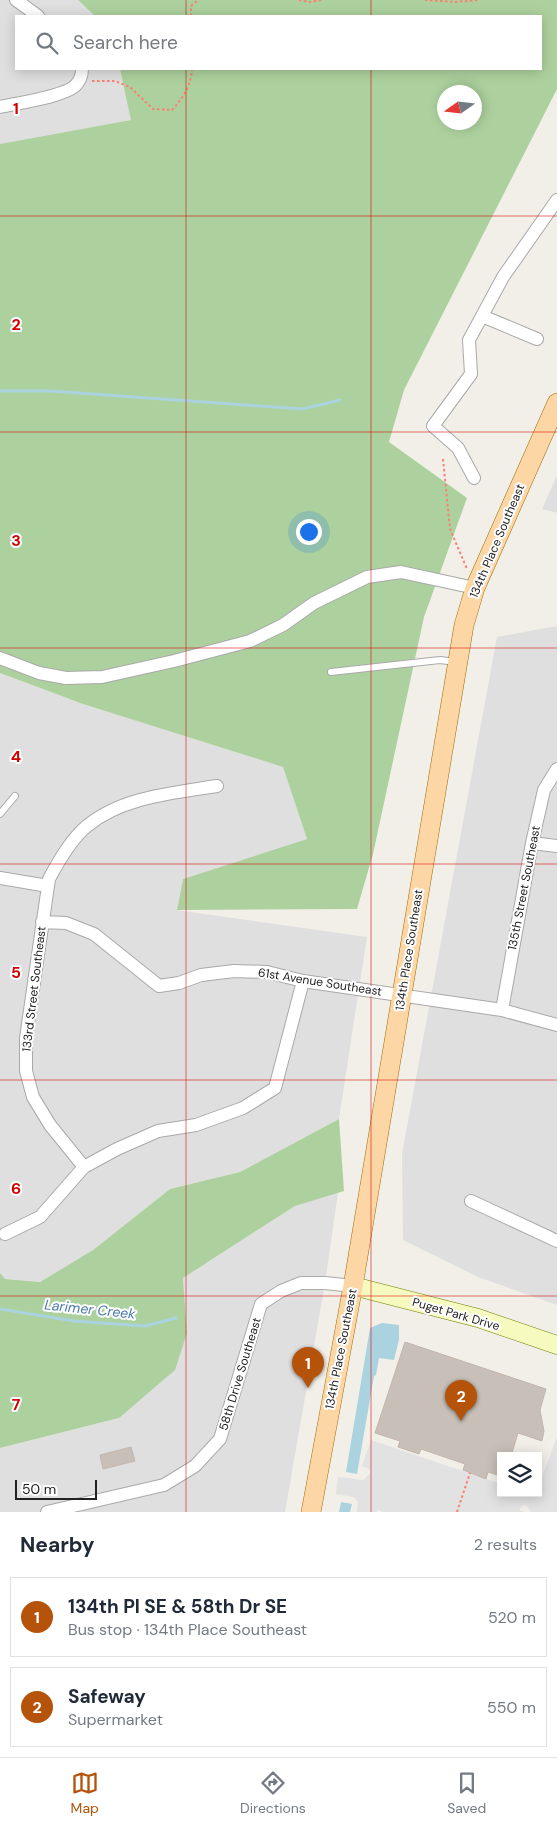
<!DOCTYPE html>
<meta charset="utf-8">
<style>
:root{--surface:#fff;--page:#f2f2f3;--text:#1f2937;--muted:#747a83;--line:#e0e1e3;--accent:#b45309}
body{margin:0;font-family:"DM Sans",sans-serif;background:var(--page);color:var(--text)}
.controls{position:absolute;right:15px;bottom:15px;display:grid;overflow:hidden;border-radius:0px;box-shadow:0 2px 12px #0003}
.controls button{width:45px;height:45px;display:grid;place-items:center;padding:0;border:0;border-bottom:1px solid var(--line);background:var(--surface);color:var(--text);font:25px sans-serif}
.compass{position:absolute;left:437px;top:85px;width:45px;height:45px;border-radius:50%;background:var(--surface);box-shadow:0 2px 12px #0003;rotate:256deg}
.scale{position:absolute;left:15px;bottom:12px;width:82px;box-sizing:border-box;padding-left:5px;border:2px solid #222;border-top:0;font-size:14px;line-height:18px;white-space:nowrap;color:#222;-webkit-text-stroke:4px #fff;paint-order:stroke}
.you{position:absolute;left:308px;top:531px;width:18px;height:18px;margin:-12px;border:4px solid #fff;border-radius:50%;background:#1a73e8;box-shadow:0 0 0 8px #1a73e833}
.badge{display:grid;place-items:center;width:32px;height:32px;border-radius:50%;background:var(--accent);color:#fff;font-size:16px;font-weight:700}
.pin{position:absolute;translate:-50% -41px;filter:drop-shadow(0 1px 2px #0008)}
.pin::after{content:'';position:absolute;top:26px;width:18px;height:15px;background:inherit;clip-path:polygon(0 0,100% 0,50% 100%)}
.list{margin:0;padding:0;list-style:none}
h2{display:flex;justify-content:space-between;align-items:center;height:65px;margin:0;padding:0 20px;font-size:21px}
h2 small{font-size:16px;font-weight:400;color:var(--muted)}
.list li{display:grid;grid-template-columns:32px 1fr auto;gap:15px;align-items:center;box-sizing:border-box;height:80px;margin:0 10px 10px;padding:0 10px;border:1px solid var(--line);border-radius:0px}
.list b{display:block;font-size:19px;white-space:nowrap}
.list p{margin:0;font-size:16px;white-space:nowrap;color:var(--muted)}
.list em{font-size:16px;font-style:normal;color:var(--muted)}
.icon{flex:none;width:28px;height:28px;fill:none;stroke:currentColor;stroke-width:2;stroke-linecap:round;stroke-linejoin:round}
.map{position:relative;flex:none;width:557px;height:1512px;overflow:hidden}
.search{position:absolute;background:var(--surface);box-shadow:0 2px 12px #0003;left:15px;right:15px;top:15px;height:55px;display:flex;align-items:center;gap:12px;box-sizing:border-box;padding:0 18px;border-radius:0px;color:var(--muted);font-size:19px}
.sheet{height:245px;background:var(--surface)}
nav{display:flex;justify-content:space-around;align-items:center;box-sizing:border-box;height:70px;border-top:1px solid var(--line);background:var(--surface);font-size:14px;color:var(--muted)}
nav a{display:grid;justify-items:center;gap:2px}
nav .on{color:var(--accent)}
.map>svg:first-child{display:block}
</style>
<div class="map">
<svg width="557" height="1512" viewBox="0 0 557 1512">
<rect width="100%" height="100%" fill="#f2efe9"/>
<path fill="#e0dfdf" d="M0 0H78L95 16H16V69H120L132 120 0 144Z
M557 475V513L542 509Z
M557 626V1305L478 1277 403 1240 402 1154 497 637Z
M0 673 83 704 283 767 307 839 183 879 177 910 367 937 339 1119 240 1172 170 1189 93 1250 40 1282 5 1279 0 1273Z
M339 1186 325 1283 285 1512H0V1448L119 1418 187 1333 183 1278 307 1198Z"/>
<path fill="#add19e" fill-rule="evenodd" d="M78 0H557V89L404 390 389 442 467 498 424 617 373 854 357 909 177 910 183 879 307 839 283 767 83 704 0 673V144L131 120 120 69H541V16H95ZM444 92H474V122H444Z
M339 1119 344 1191 295 1206 183 1278 187 1333 175 1370 119 1418 0 1448V1273L5 1279 40 1282 93 1250 170 1189 240 1172Z"/>
<path fill="#e2e2e2" d="M557 1437V1512H531L527 1506 523 1505 519 1510 525 1512H384L377 1510V1512H357L358 1502 354 1497 336 1494 338 1477 363 1480 370 1474 371 1470 362 1466 371 1440 501 1484V1493H538V1483L540 1482Z"/>
<path fill="#aad3df" d="M382 1323 399 1325V1340L394 1360 379 1358 376 1375 374 1376 357 1474 346 1472 370 1328Z
M341 1502 352 1504 350 1512H339Z"/>
<g fill="none" stroke-linecap="round" stroke-linejoin="round">
<path stroke="#aad3df" stroke-width="3" d="M0 391H51L303 409 340 400
M0 1309 74 1321 145 1326 176 1318"/>
</g>
<path fill="#c7bfb8" stroke="#c4b6ab" d="M405 1342 546 1389 540 1410 544 1431 542 1441 518 1433 511 1456H501V1476L488 1472 486 1479 463 1470 465 1464 421 1449 419 1454 398 1447 400 1441 375 1433Z
M131 1447 135 1461 103 1469 100 1455Z"/>
<g fill="none" stroke-linecap="round" stroke-linejoin="round">
<defs>
<path id="lane" d="M331 672 440 660 456 662
M0 814 15 796"/>
<path id="street" d="M16 0 38 16
M0 107C18 103 62 97 75 86 80 81 82 75 82 69
M482 316 537 339
M474 478 458 448 433 426 471 374 469 340 503 277 557 200
M0 658 39 673 66 678 102 677 174 661 250 641 283 625 314 603 367 577 401 572 475 588
M532 843 557 846
M0 878 48 886
M42 922 66 923 94 934 159 986 179 983 201 975 234 971 267 972 303 981 502 1010 557 1025
M502 1010 532 843 544 790 557 769
M84 1167 50 1125 33 1097 26 1071V1038L49 879C58 862 72 838 87 826 122 797 173 793 217 786
M471 1201 557 1241
M5 1234 40 1217 84 1167 117 1149 158 1131 196 1125 243 1108 275 1088 303 981
M47 1512 164 1485 195 1466 220 1439 261 1304 281 1291 301 1283H325L353 1286"/>
<path id="secondary" d="M353 1286 478 1318 557 1345"/>
<path id="primary" d="M311 1512 353 1286 464 625 475 588 557 403"/>
</defs>
<use href="#lane" stroke="#a9a9a9" stroke-width="8"/>
<use href="#street" stroke="#a9a9a9" stroke-width="14"/>
<use href="#secondary" stroke="#707d05" stroke-width="19"/>
<use href="#primary" stroke="#a06b00" stroke-width="20"/>
<path stroke="#fa8072" stroke-width="2" stroke-dasharray="2.5 2.5" stroke-linecap="butt" d="M299 0 309 2 322 0
M425 0 455 2 478 0
M191 16V6L198 0
M92 81H115L130 87 153 109 172 110C183 98 191 86 192 69
M443 459 450 529 467 569
M457 1512 470 1473"/>
<use href="#lane" stroke="#fff" stroke-width="6"/>
<use href="#street" stroke="#fff" stroke-width="12"/>
<use href="#secondary" stroke="#f7fabf" stroke-width="18"/>
<use href="#primary" stroke="#fcd6a4" stroke-width="19"/>
</g>
<path fill="none" stroke="#d40000" stroke-width="1" stroke-opacity="0.55" d="M186 0V16M371 0V16M186 69V1512M371 69V1512M0 216H557M0 432H557M0 648H557M0 864H557M0 1080H557M0 1296H557"/>
<g text-anchor="middle" dominant-baseline="central" stroke-width="4" stroke-linejoin="round" paint-order="stroke">
<g font-size="12" fill="#222" stroke="#fff">
<text transform="translate(497 541) rotate(-67)">134th Place Southeast</text>
<text transform="translate(524 888) rotate(-79)">135th Street Southeast</text>
<text transform="translate(409 950) rotate(-81)">134th Place Southeast</text>
<text transform="translate(320 982) rotate(9)">61st Avenue Southeast</text>
<text transform="translate(34 989) rotate(-83)">133rd Street Southeast</text>
<text transform="translate(456 1314) rotate(16)">Puget Park Drive</text>
<text transform="translate(341 1349) rotate(-79)">134th Place Southeast</text>
<text transform="translate(240 1374) rotate(-73)">58th Drive Southeast</text>
</g>
<g font-size="14" font-style="italic" fill="#4a7aab" stroke="#fff">
<text transform="translate(90 1309) rotate(6)">Larimer Creek</text>
</g>
</g>
<g font-size="16" text-anchor="middle" font-weight="bold" fill="#d40000" stroke="#fff" stroke-width="4" stroke-linejoin="round" paint-order="stroke">
<text x="16" y="114">1</text>
<text x="16" y="330">2</text>
<text x="16" y="546">3</text>
<text x="16" y="762">4</text>
<text x="16" y="978">5</text>
<text x="16" y="1194">6</text>
<text x="16" y="1410">7</text>
</g>
</svg>
<div class="controls">
<button><svg class="icon" aria-label="layers" viewBox="0 0 24 24"><path d="M12 4l9 5-9 5-9-5zM3 14l9 5 9-5"/></svg></button>
</div>
<svg class="compass" viewBox="-18 -18 36 36"><path d="M0-13l5 13h-10z" fill="#e53935"/><path d="M0 13l5-13h-10z" fill="#747a83"/></svg>
<div class="scale">50 m</div>
<div class="you"></div>
<div class="pin badge" style="left:308px;top:1388px">1</div>
<div class="pin badge" style="left:461px;top:1421px">2</div>
<div class="search"><svg class="icon" aria-label="search" viewBox="0 0 24 24"><circle cx="10" cy="10" r="6"/><path d="M15 15l6 6"/></svg>Search here</div>
</div>
<section class="sheet">
<h2>Nearby<small>2 results</small></h2>
<ul class="list">
<li><span class="badge">1</span><div><b>134th Pl SE &amp; 58th Dr SE</b><p>Bus stop · 134th Place Southeast</p></div><em>520 m</em></li>
<li><span class="badge">2</span><div><b>Safeway</b><p>Supermarket</p></div><em>550 m</em></li>
</ul>
</section>
<nav>
<a class="on"><svg class="icon" aria-label="map" viewBox="0 0 24 24"><path d="M3 6l6-2 6 2 6-2v14l-6 2-6-2-6 2zM9 4v14M15 6v14"/></svg>Map</a>
<a><svg class="icon" aria-label="directions" viewBox="0 0 24 24"><path d="M12 3l9 9-9 9-9-9zM9 14v-3h6M13 9l2 2-2 2"/></svg>Directions</a>
<a><svg class="icon" aria-label="saved" viewBox="0 0 24 24"><path d="M7 4h10v16l-5-4-5 4z"/></svg>Saved</a>
</nav>
